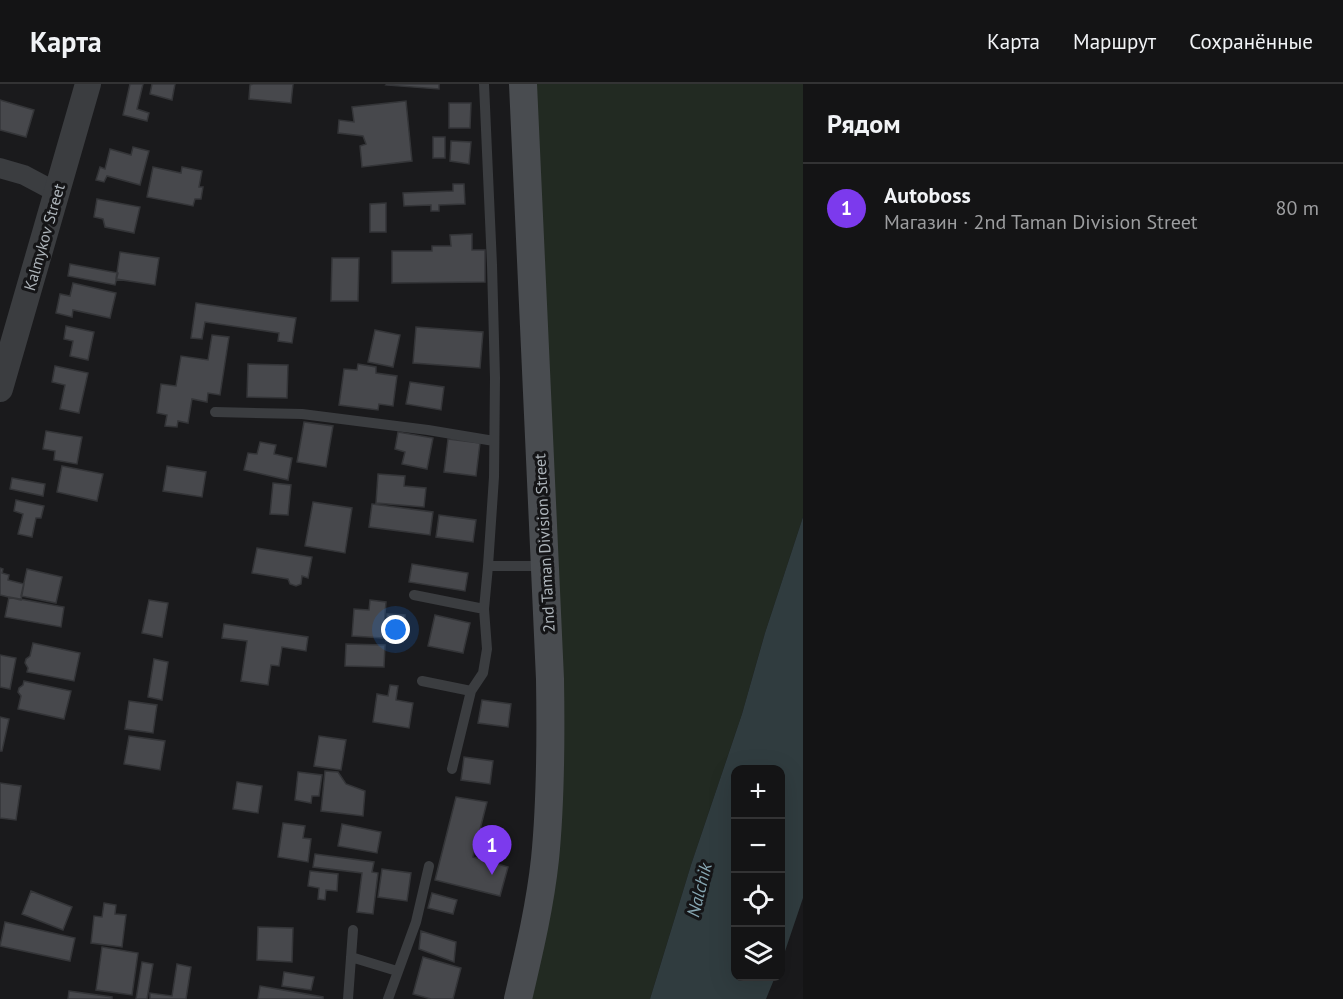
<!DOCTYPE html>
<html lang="ru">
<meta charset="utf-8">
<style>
:root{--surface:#141415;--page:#212122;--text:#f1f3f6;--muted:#9d9ea0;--line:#333334;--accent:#7c3aed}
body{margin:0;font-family:"PT Sans",sans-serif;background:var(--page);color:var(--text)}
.controls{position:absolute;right:18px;bottom:18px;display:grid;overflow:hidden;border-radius:12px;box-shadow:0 6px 24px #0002}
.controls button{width:54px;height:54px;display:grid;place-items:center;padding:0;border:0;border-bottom:2px solid var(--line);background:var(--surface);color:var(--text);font:30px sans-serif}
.you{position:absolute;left:396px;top:546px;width:21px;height:21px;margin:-15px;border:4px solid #fff;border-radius:50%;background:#1a73e8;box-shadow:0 0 0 9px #1a73e833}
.badge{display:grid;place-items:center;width:39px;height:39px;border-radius:50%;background:var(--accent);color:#fff;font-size:20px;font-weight:700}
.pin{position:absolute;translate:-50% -50px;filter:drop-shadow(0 2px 3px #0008)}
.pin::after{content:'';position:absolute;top:32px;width:21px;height:18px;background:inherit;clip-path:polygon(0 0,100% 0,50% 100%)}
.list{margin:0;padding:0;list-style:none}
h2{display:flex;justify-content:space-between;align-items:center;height:78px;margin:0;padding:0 24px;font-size:26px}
h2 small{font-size:20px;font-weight:400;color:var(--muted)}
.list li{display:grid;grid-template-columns:39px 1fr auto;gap:18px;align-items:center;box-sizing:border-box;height:90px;padding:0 24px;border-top:2px solid var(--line)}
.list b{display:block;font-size:22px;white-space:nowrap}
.list p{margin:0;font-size:20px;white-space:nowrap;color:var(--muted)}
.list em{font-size:20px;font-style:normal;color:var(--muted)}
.icon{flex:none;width:33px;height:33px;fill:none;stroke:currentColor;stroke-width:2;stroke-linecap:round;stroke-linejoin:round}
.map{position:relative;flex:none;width:803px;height:915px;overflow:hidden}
header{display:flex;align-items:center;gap:36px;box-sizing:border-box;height:84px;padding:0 30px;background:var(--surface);border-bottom:2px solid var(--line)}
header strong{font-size:28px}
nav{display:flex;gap:33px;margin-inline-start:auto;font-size:21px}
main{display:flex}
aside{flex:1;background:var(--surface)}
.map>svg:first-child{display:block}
</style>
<header>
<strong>Карта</strong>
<nav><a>Карта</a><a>Маршрут</a><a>Сохранённые</a></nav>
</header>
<main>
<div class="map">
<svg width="803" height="915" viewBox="0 0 803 915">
<rect width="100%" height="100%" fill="#1a1a1c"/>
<path fill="#222a22" d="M523 0H803V433L765 549 742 630 691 781 650 915H518L545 775Z"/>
<path fill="#303c3f" d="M803 433V814L781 879 780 686H736V892L775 893 766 915H650L691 781 742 630 765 549Z"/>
<path fill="#47484c" stroke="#343538" stroke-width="1.5" d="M130 0H143L137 25 149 29 147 37 123 31Z
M152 0H175L172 16 150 10Z
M253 0H293L291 19 249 15 250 1Z
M387 0H439V5L386 1Z
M0 16 34 26 26 53 0 46Z
M406 17 412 77 362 83 360 62 366 60 363 52 338 49 339 36 354 38 352 23Z
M449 19H471L470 44H449Z
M433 53H445V74H433Z
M451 57 471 58 469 80 450 77Z
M133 63 149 67 140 101 107 92 104 98 96 96 100 83 105 85 110 65 131 71Z
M153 83 181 89 182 83 202 87 199 103H203L201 115H195L193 122 147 113Z
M453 100H464L465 120 439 121V127H431V121L404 122 403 109 453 107Z
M97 115 140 123 134 149 105 143 103 135 94 133Z
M386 119V148H370V120Z
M472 150V166H485V198L392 199V167H432V162H451L450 151Z
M120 168 159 174 155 201 116 195Z
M332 174H359L358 217H331Z
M70 180 118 189 115 201 68 192Z
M73 199 116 209 110 234 73 226 72 233 56 229 60 210 70 212Z
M196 219 296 234 292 259 278 257 279 249 205 238 202 255 191 254Z
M66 242 94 248 88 276 70 272 73 257 64 255Z
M416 243 483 248 480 284 413 279Z
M375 246 400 251 393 283 368 278Z
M212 251 229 253 220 311 208 309 207 318 192 315 188 339 178 337 177 343 165 342 167 331 157 329 161 300 176 302 181 272 208 276Z
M248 280 288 281 287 314 247 313Z
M358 280 376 283V289L397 292 393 322 379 320 378 326 339 321 344 285 357 286Z
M55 282 88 289 79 329 60 325 65 301 52 298Z
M410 298 444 303 441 326 406 320Z
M304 338 333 342 326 383 297 378Z
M46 347 82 353 77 380 54 376 55 367 43 365Z
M398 348 433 354 427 385 402 380 405 368 395 365Z
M448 355 480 359 476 392 444 388Z
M260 358 276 361 274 370 292 374 288 396 244 386 248 369 257 370Z
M62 382 103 390 97 417 57 408Z
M167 382 206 388 202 413 163 407Z
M378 390 405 392 404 402 426 404 424 423 376 419Z
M12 394 45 400 43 412 10 405Z
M273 399 291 401 288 431 270 430Z
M16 416 44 422 41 434H36L32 453 18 450 23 430 14 427Z
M313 418 352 424 345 469 305 462Z
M372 420 433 428 430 451 369 443Z
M439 431 476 436 473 458 436 453Z
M257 464 312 473 308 494 302 492 301 500 296 502 290 500 288 495 252 489Z
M412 480 468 489 465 507 409 498Z
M0 484 3 485 2 489 9 491 8 496 24 500 21 516 0 511Z
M27 485 62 493 56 519 21 512Z
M9 513 64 523 61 543 5 533Z
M149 516 168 519 162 553 142 549Z
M370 516 386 518 383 554 352 552 354 525 369 526Z
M387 530 405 531 403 558 386 557Z
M435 531 470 539 463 569 428 562Z
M224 540 308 553 306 567 282 563 279 582 271 581 268 601 241 597 247 557 222 554Z
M33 559 80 569 74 597 27 588 28 584 25 579 26 575 30 572Z
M346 560 385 561 384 583 345 582Z
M0 571 16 574 10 605 0 603Z
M154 575 168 578 162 616 148 613Z
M24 597 71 607 64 635 18 625 21 612 18 608 19 604 23 601Z
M390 601 398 602 396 616 413 619 409 644 373 638 377 610 388 612Z
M482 616 511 620 508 643 478 639Z
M129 617 157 621 153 649 125 645Z
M0 633 9 635 2 667H0Z
M129 652 165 657 160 686 124 680Z
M319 652 346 656 341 686 314 682Z
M464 673 493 677 490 700 461 696Z
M325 687 338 688 346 700 365 707 363 732 321 727Z
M298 688 322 691 319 712H312L311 719 295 716Z
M237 698 262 702 258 729 233 725Z
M0 699 21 702 16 736 0 734Z
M456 713 487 718 473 773 508 783 500 812 435 796Z
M283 739 305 742 303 754 311 755 308 778 278 773Z
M342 740 381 748 377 769 338 762Z
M315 770 374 778 372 788 378 789 373 830 357 828 362 789 313 783Z
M382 785 411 789 407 817 378 813Z
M310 787 338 790 337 807 326 806 325 816 318 815 319 804 308 802Z
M31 807 72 823 63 846 22 830Z
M432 809 457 816 453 830 428 824Z
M104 819 116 821 115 830 126 831 122 863 91 859 94 832 102 833Z
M5 838 75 854 70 877 0 862Z
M258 843 293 844 292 878 257 876Z
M421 847 456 858 454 878 419 865Z
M102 863 138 869 132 911 96 906Z
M423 873 461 884 453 915H431L413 910Z
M142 878 153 880 147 915H136Z
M177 880 191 883 186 915H150V909L172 912Z
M284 888 314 893 311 906 282 902Z
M260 902 323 913V915H258Z
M69 907 112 913V915H68Z"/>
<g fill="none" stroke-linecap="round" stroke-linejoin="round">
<path stroke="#3b3d40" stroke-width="10" d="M215 328 302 330 428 346 494 357
M488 482H544
M414 511 484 525
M422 597 471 607
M452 685 471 607 483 589 487 565 484 525 488 482 494 393 495 294 492 181 484 0
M351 873 397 887
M348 915 353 846
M388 915 416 838 429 782"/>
<path stroke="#3b3d40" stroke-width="20" d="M0 84 24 91 56 108"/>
<path stroke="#3b3d40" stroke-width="26" d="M0 305 88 0"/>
<path stroke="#494c50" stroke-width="28" d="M518 915C529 868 540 822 545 775 551 715 551 655 550 595L523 0"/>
</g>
<g text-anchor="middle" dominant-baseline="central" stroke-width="6" stroke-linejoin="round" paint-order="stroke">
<g font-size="16" fill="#adb4ba" stroke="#151517">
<text transform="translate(44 153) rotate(-74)">Kalmykov Street</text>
<text transform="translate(544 459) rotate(-93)">2nd Taman Division Street</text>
</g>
<g font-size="18" font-style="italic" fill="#87a7b3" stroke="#151517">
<text transform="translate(699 806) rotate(-76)">Nalchik</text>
</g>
</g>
</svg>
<div class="controls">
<button>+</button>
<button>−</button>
<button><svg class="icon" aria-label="locate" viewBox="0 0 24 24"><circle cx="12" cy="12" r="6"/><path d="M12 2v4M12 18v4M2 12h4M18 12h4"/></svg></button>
<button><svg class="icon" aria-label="layers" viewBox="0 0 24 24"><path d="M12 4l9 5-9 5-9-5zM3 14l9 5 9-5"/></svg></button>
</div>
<div class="you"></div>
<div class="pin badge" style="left:492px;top:791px">1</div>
</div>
<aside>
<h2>Рядом<small></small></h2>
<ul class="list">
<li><span class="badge">1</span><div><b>Autoboss</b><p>Магазин · 2nd Taman Division Street</p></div><em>80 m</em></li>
</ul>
</aside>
</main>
